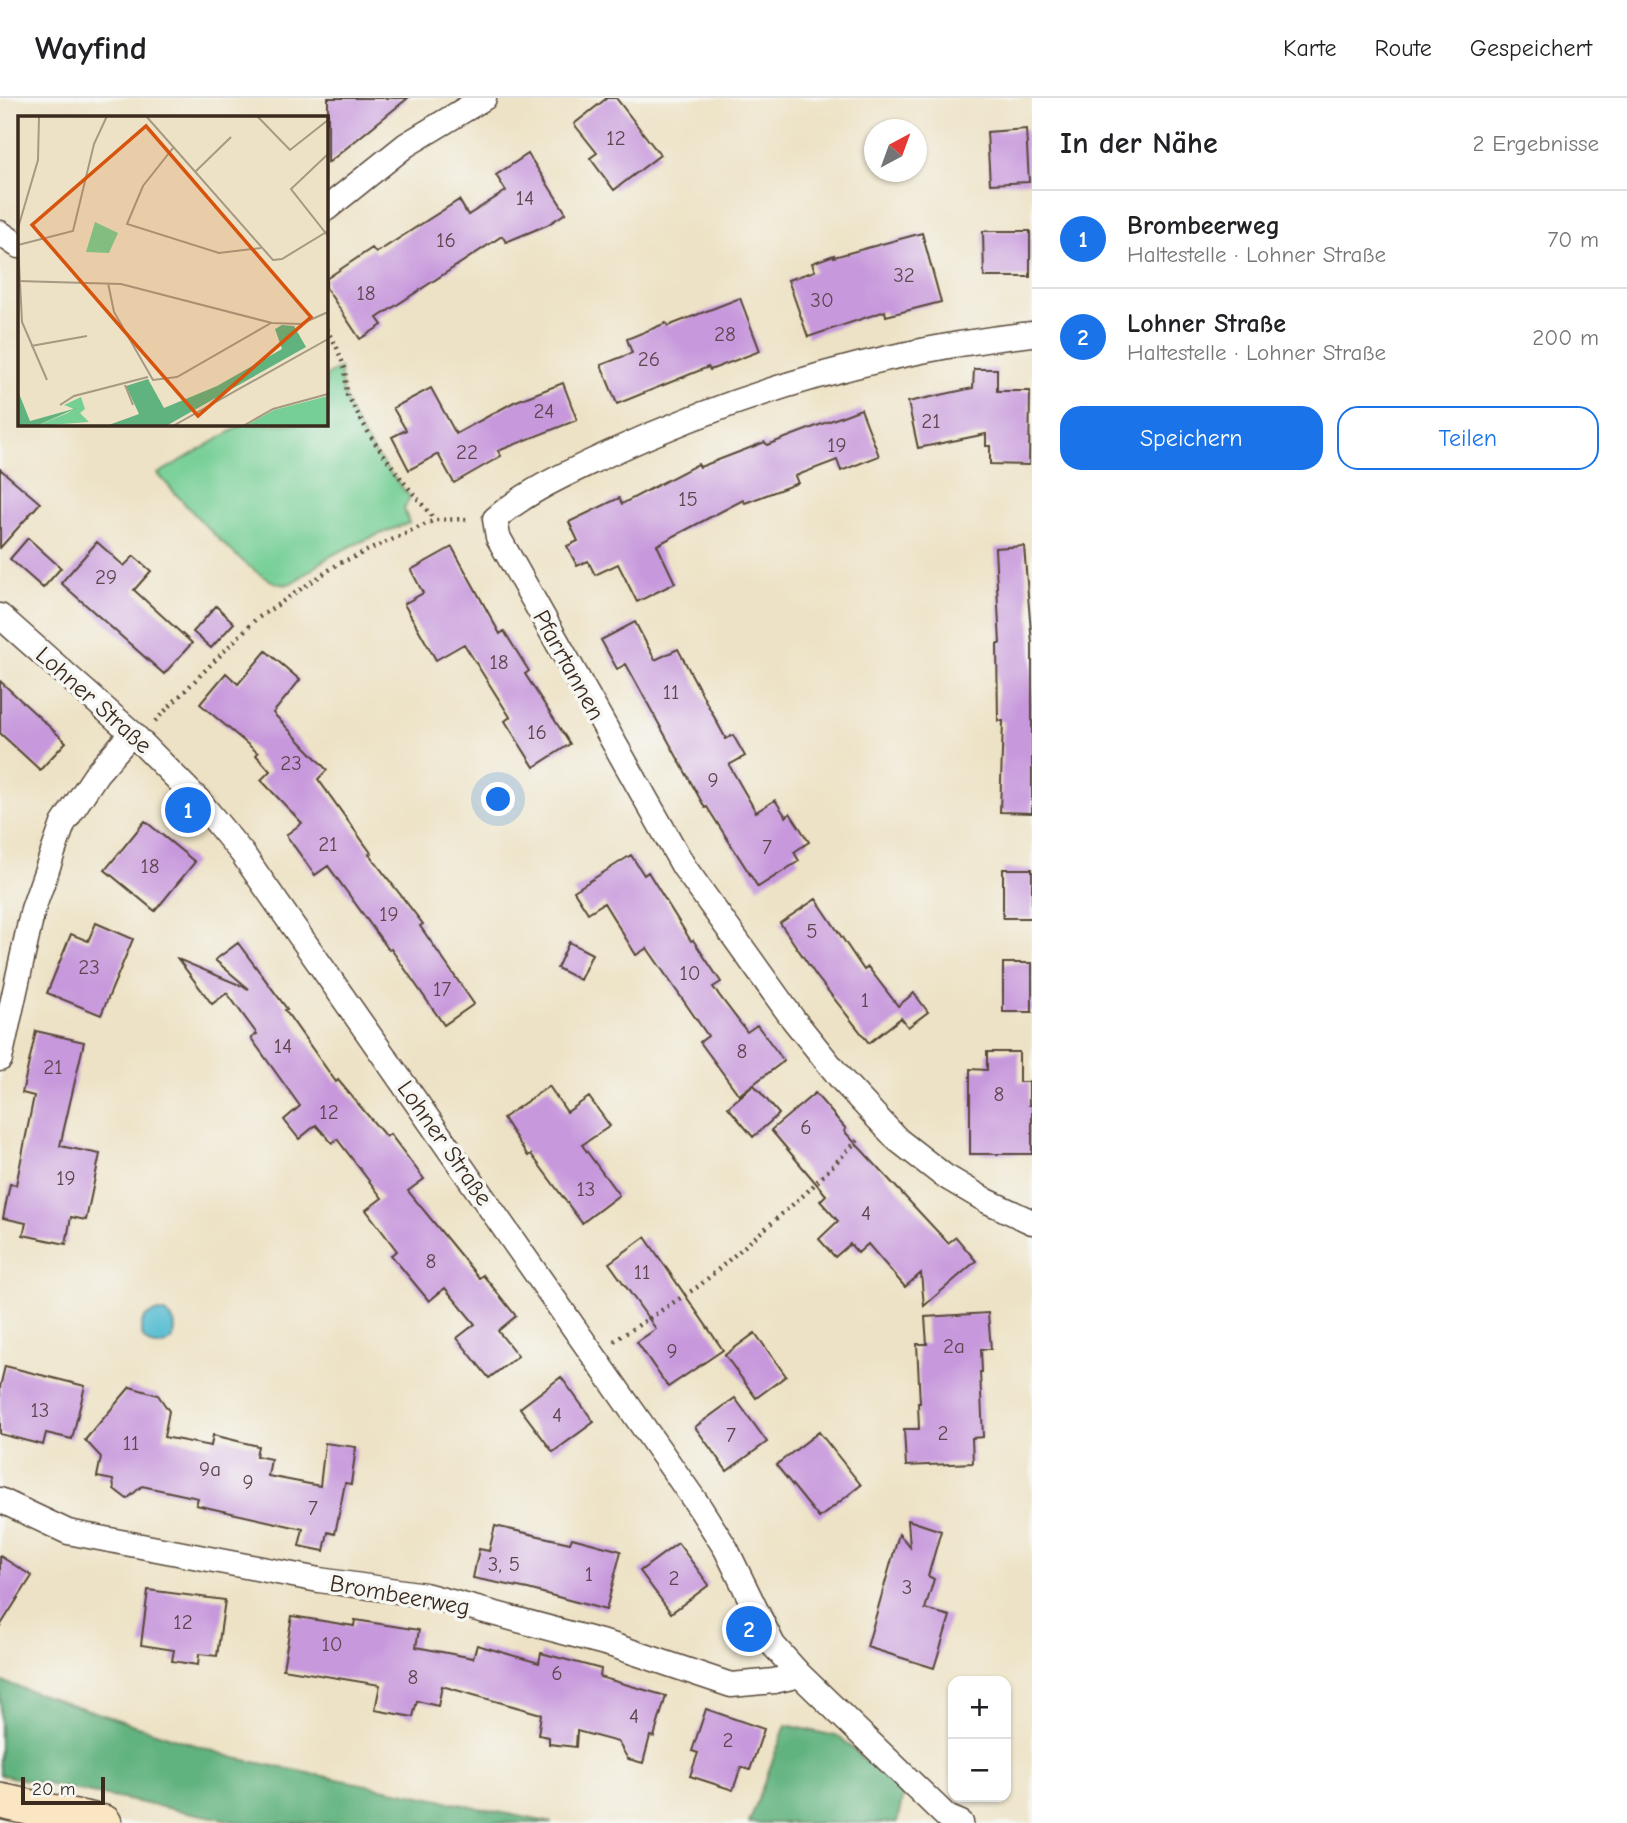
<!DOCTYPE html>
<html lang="de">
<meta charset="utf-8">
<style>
:root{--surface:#fff;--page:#f2f2f2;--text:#202124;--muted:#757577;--line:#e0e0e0;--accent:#1a73e8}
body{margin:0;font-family:"Comic Neue",sans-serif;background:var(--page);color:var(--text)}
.controls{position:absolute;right:21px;bottom:21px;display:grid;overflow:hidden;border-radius:14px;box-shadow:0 2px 5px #0004}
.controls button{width:63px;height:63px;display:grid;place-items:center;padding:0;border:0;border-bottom:2px solid var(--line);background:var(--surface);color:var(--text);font:35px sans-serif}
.compass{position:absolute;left:864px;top:21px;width:63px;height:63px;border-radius:50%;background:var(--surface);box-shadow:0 2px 5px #0004;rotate:41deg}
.scale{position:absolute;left:21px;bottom:18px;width:84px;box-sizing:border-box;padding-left:7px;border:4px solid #3b2a1e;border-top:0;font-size:19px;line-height:24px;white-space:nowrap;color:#3b2a1e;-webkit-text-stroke:5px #f6f6f2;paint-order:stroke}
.you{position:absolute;left:499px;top:702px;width:24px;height:24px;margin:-18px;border:5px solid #fff;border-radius:50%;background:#1a73e8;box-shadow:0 0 0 10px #1a73e833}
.badge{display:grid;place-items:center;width:46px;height:46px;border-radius:50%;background:var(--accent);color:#fff;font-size:23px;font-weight:700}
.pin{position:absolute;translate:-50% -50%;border:4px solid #fff;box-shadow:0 2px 7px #0006}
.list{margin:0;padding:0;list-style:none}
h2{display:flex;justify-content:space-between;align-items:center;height:91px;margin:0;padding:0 28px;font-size:30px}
h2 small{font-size:23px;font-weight:400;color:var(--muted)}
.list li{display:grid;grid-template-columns:46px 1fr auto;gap:21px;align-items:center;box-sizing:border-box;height:98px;padding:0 28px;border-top:2px solid var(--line)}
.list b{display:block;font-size:26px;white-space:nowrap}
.list p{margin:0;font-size:23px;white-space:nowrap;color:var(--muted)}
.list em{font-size:23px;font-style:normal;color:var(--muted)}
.actions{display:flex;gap:14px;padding:21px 28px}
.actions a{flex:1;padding:16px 0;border:2px solid var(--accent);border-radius:21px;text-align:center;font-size:24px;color:var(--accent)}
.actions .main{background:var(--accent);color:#fff}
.map{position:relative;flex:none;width:1032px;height:1725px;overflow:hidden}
header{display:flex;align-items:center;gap:42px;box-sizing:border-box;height:98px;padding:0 35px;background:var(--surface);border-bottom:2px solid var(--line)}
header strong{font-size:33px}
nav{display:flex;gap:38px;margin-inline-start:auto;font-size:24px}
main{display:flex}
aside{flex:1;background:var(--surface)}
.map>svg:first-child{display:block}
</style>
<header>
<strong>Wayfind</strong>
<nav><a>Karte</a><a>Route</a><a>Gespeichert</a></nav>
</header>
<main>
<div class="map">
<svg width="1032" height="1725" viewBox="0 0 1032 1725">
<rect width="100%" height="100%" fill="#f6f6f2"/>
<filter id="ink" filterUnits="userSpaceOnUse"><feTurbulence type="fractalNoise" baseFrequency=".0143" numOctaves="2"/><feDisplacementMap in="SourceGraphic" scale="14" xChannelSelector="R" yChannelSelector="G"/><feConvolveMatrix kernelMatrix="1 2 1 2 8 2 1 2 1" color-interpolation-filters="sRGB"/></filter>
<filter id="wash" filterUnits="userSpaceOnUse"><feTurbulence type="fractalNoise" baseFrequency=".00686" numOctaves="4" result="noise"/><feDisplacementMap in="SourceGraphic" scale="28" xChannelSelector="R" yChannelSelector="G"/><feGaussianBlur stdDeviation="1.57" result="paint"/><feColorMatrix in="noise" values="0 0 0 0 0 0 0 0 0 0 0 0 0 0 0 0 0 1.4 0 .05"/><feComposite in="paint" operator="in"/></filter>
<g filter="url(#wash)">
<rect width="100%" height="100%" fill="#ede2c5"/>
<path fill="#76cf95" stroke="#587c5a" stroke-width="2" d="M340 270C341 279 341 288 344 297 355 334 385 369 410 399L404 411 409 425C382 435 354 445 329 459 317 466 300 482 288 486 260 494 178 398 158 376L244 326H326V278Z"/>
<path fill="#60b27e" stroke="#4e6e4e" stroke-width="2" d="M0 1583 235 1660 552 1725H243L0 1677Z
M786 1627 840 1639 903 1697 897 1725H749Z"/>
<path fill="#53bbd0" stroke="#477277" stroke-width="2" d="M141 1231a17 17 0 1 1 34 0a17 17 0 1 1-34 0Z"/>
<g id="blocks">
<path fill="#c798dc" d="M328 0H408L328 65Z
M607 0H616L660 57 614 92 590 60 597 55 574 26Z
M1026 31 1029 84 990 86 987 34Z
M528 56 566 115 547 127 506 144 502 138 377 220 382 227 360 241 326 190V181L372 150 376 155 459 102 468 117 506 93 496 77Z
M983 133H1030V179H984Z
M922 135 941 204 886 218 885 213 808 239 788 182 815 173 812 165 834 157V159Z
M740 200 760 253 710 272 708 269 617 306 601 267 632 255 627 241 666 225 668 228Z
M974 271H997V293H1030L1029 367 990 366V348H986V336L918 350 908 304 973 290Z
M563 285 577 322 498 353 501 358 454 385 438 356 409 372 392 339 406 332 393 310 431 290 456 336 514 304Z
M861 311 879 358 841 373 837 362 795 378 798 385 745 405 743 402 657 447 675 485 637 504 618 466 595 477 588 463 577 468 567 448 578 443 569 424 619 400 622 406 698 366 700 369 765 344 767 347Z
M0 371 40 405 0 450Z
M28 440 61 470 43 490 10 461Z
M97 444 124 468 134 458 151 473 134 492 192 545 164 576 61 485Z
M1024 448 1032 546V715L1000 714 1003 623H998L997 546H1000L995 450Z
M452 449 500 536 504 533 529 573 525 576 570 646 534 669 505 623 510 619 464 546 436 562 404 506 423 495 411 472Z
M216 508 234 525 211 550 193 534Z
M635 524 655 562 678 551 726 641 733 637 745 658 729 667 756 714 775 702 786 719 790 715 809 744 794 754 799 763 758 789 707 709 705 710 626 566 617 571 601 542Z
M266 553 300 582 273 615 327 672 318 681 371 755 369 756 423 826 420 828 474 906 444 927 391 851 389 852 328 768 315 777 286 737 302 725 261 682 270 673 256 657 258 655 200 606 226 575 238 586Z
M0 583 66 644 40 672 0 635Z
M145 723 195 764 155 813 105 772Z
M631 757 644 777 648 774 691 843 693 842 721 884 713 889 747 934 757 927 784 963 739 997 700 944 708 938 647 850 636 857 604 805 588 815 574 793Z
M1003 771H1032V820H1003Z
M816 801 864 872 868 869 898 908 914 895 928 914 908 929 901 920 869 945 817 879 780 825Z
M96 825 133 841 101 917 47 895 71 836 88 843Z
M569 844 592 856 580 882 557 870Z
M238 845 287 911 285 912 336 984 338 982 386 1039 390 1036 424 1081 408 1093 479 1180 483 1177 516 1218 498 1233 518 1258 489 1280 457 1240 475 1226 445 1190 429 1203 391 1157 397 1153 366 1112 382 1100 337 1041 332 1045 316 1027 299 1041 284 1022 300 1008 251 940 257 936 227 895 212 906 178 861 249 891 215 862Z
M1003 865H1032V914H1003Z
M36 933 84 944 60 1048 100 1056 86 1122 71 1119 66 1146 23 1137 26 1125 3 1120 10 1086 16 1087 34 998 22 995Z
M987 954H1019V984H1029V1007H1032V1056H970V971L987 972Z
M754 987 779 1016 753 1039 728 1009Z
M549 988 567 1014 589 999 610 1028 582 1047 619 1097 582 1125 531 1056 528 1058 503 1020Z
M815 995 846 1031 844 1033 948 1145 956 1139 976 1163 924 1208 921 1175 905 1189 868 1146 858 1155 850 1146 835 1159 819 1141 838 1123 820 1103 826 1097 771 1032Z
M645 1139 723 1252 668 1289 637 1244 656 1231 609 1165Z
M988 1215 991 1251H981L982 1274H980L983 1339 972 1340 973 1365 906 1368 904 1331H919L918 1305H920L917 1246H927L925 1219Z
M755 1235 786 1278 756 1300 725 1257Z
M5 1268 85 1288 72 1341 46 1335 43 1347 0 1336V1289Z
M561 1279 594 1324 553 1354 520 1310Z
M130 1289 158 1297 169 1313 164 1339 211 1348 213 1337 258 1348 256 1358 271 1361 268 1378 320 1388 325 1345 356 1349 351 1386 345 1385 335 1436 328 1434 324 1453 299 1448 303 1431 196 1407 198 1400 142 1388 127 1401 114 1391 113 1382 97 1379 101 1359 85 1342Z
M735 1300 767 1344 727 1373 695 1329Z
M819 1334 861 1387 819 1420 776 1367Z
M908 1422 941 1433 928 1478 934 1481 925 1511 950 1518 934 1570 867 1549 899 1436 910 1449Z
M495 1428 570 1445 572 1440 621 1453 606 1512 528 1491 473 1480 479 1451 489 1453Z
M678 1445 709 1487 671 1515 640 1473Z
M0 1458 32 1478 0 1528Z
M148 1492 225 1502 217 1558 199 1556 198 1567 172 1563 174 1552 141 1547Z
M292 1518 354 1528 355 1522 419 1532 416 1549 473 1560 477 1547 539 1565 541 1555 601 1571 600 1579 666 1598 654 1639 650 1638 643 1665 628 1661 618 1644 577 1633 576 1649 549 1646V1639L538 1637 541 1616 442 1588 438 1608 417 1603 413 1619 375 1612 380 1587 283 1571Z
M706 1611 764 1631 750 1672 741 1669 733 1692 690 1678 698 1655 692 1653Z"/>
</g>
</g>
<g filter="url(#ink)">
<use href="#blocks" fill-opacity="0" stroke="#564637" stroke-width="2"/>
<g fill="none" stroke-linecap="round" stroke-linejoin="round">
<defs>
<path id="street" d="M326 111 406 47 484 0
M0 135 19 148
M1032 236C886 252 743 294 610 355 570 374 528 392 495 421L498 439 684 769 793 921 842 982 898 1042 943 1077 987 1103 1032 1124
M0 518 132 635 199 703 242 755 700 1410 726 1451 773 1547 800 1577 947 1719 961 1725
M0 961 33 811 63 726 97 675 132 635
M0 1402 68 1434 319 1482 425 1497 612 1547 731 1587 774 1583 800 1577"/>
<path id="secondary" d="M0 1703 104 1725"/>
</defs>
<use href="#street" stroke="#564637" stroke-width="27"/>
<use href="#secondary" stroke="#564637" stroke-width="38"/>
<path stroke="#564637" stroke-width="4.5" stroke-dasharray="2 5" stroke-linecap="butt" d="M326 231 336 247 345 271 347 297 371 339 402 382 435 422
M155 623 255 522 338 466 435 422 470 421
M614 1243 699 1188 806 1095 860 1040"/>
<use href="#street" stroke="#fff" stroke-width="24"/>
<use href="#secondary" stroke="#fbe6c4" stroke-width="35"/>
</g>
</g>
<g text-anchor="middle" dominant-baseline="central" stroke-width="7" stroke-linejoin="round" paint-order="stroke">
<g font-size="21" fill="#5e464e">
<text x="616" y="40">12</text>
<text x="525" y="100">14</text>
<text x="446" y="142">16</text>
<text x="904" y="177">32</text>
<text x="366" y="195">18</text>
<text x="822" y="202">30</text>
<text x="725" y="236">28</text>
<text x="649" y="261">26</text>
<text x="544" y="313">24</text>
<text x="931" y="323">21</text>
<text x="837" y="347">19</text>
<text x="467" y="354">22</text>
<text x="688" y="401">15</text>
<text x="106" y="479">29</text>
<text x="499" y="564">18</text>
<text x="671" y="594">11</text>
<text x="537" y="634">16</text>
<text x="291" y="665">23</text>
<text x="713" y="682">9</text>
<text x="328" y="746">21</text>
<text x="767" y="749">7</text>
<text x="150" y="768">18</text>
<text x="389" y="816">19</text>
<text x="812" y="833">5</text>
<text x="89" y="869">23</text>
<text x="690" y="875">10</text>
<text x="442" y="891">17</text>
<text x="865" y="902">1</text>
<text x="283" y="948">14</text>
<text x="742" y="953">8</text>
<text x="53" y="969">21</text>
<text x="999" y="996">8</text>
<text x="329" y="1014">12</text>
<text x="806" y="1029">6</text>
<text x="66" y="1080">19</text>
<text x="586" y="1091">13</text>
<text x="866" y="1115">4</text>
<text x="431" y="1163">8</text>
<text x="642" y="1174">11</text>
<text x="954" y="1248">2a</text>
<text x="672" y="1253">9</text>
<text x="40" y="1312">13</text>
<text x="557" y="1317">4</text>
<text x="943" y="1335">2</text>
<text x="731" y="1337">7</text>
<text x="131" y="1345">11</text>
<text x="210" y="1371">9a</text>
<text x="248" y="1384">9</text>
<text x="313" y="1410">7</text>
<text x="504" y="1466">3, 5</text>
<text x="589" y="1476">1</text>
<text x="674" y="1480">2</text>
<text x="907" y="1489">3</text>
<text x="183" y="1524">12</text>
<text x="332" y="1546">10</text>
<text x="557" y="1575">6</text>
<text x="413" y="1579">8</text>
<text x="634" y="1618">4</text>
<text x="728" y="1642">2</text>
</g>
<g font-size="24" fill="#3b2a1e" stroke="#f6f6f2">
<text transform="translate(569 567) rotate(61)">Pfarrtannen</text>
<text transform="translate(94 602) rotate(42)">Lohner Straße</text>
<text transform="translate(445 1045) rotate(55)">Lohner Straße</text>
<text transform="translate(400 1497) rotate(10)">Brombeerweg</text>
</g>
</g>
<g transform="translate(18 18)">
<rect width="310" height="310" fill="#ede2c5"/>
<path d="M77 106 100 117 91 137 68 136ZM310 280V310H227L256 294ZM63 281 67 293 62 297 71 306 18 310 50 297 56 293 46 289Z" fill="#76cf95"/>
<path d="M264 209 276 210 288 231 148 310H88L121 298 108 270 130 263 146 292 199 270 264 233 257 213ZM0 275 12 305 59 292 18 310H0Z" fill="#60b27e"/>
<path fill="none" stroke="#a69882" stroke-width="2" d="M128 0 255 144 264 143 310 115M239 0 272 34 310 4M155 32 125 70 109 108 201 137 243 132M310 38 273 73 310 120M177 56 213 21M0 112 20 44 21 0M0 128 4 206 29 264M0 129 55 115 76 28 89 0M0 165 103 168 254 207 283 208 310 196M90 167 96 196 135 264 159 261 253 207M13 230 69 220M107 269 115 289M42 289 56 280 130 261M155 310 310 223M225 310 255 293 310 278"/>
<path fill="#d7540e" fill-opacity="0.15" stroke="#d7540e" stroke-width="3.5" d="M128 10 293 201 180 300 14 109Z"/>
<rect width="310" height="310" fill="none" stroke="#3b2a1e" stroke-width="3.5"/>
</g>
</svg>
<div class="controls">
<button>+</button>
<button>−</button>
</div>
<svg class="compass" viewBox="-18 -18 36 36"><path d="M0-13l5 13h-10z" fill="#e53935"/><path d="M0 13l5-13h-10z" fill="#757577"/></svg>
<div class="scale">20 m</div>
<div class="you"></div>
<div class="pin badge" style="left:188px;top:712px">1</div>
<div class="pin badge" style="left:749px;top:1531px">2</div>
</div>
<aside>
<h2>In der Nähe<small>2 Ergebnisse</small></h2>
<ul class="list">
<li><span class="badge">1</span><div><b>Brombeerweg</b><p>Haltestelle · Lohner Straße</p></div><em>70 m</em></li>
<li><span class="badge">2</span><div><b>Lohner Straße</b><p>Haltestelle · Lohner Straße</p></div><em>200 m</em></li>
</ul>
<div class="actions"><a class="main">Speichern</a><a>Teilen</a></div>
</aside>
</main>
